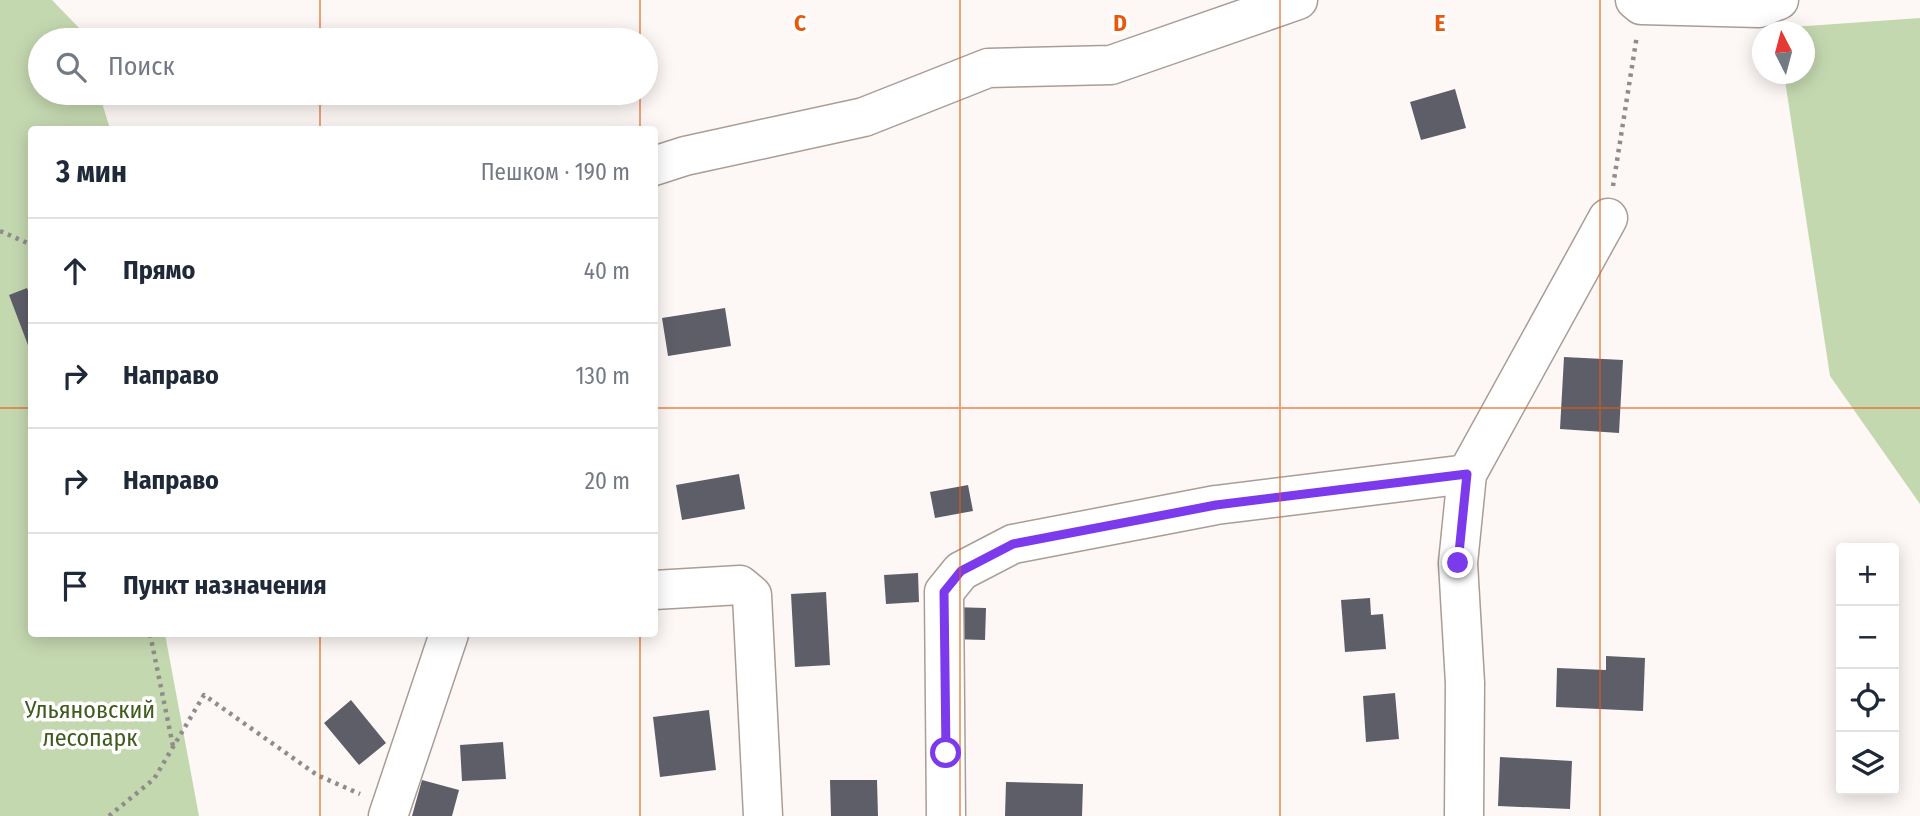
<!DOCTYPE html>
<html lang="ru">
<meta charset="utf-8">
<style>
:root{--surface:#fff;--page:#f2f2f3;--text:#1f2937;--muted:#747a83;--line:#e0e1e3}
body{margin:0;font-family:"Fira Sans Condensed",sans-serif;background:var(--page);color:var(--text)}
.controls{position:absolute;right:21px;bottom:21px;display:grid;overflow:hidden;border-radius:7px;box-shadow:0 4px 18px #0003}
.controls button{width:63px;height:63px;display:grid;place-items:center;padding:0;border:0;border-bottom:2px solid var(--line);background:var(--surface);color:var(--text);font:35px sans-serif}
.compass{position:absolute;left:1752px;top:21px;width:63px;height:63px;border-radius:50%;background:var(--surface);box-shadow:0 4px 18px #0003;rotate:354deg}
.stop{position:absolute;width:21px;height:21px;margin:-16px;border:5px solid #7c3aed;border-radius:50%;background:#fff}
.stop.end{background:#7c3aed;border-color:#fff;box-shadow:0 2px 7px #0008}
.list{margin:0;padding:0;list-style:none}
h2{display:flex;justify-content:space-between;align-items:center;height:91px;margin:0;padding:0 28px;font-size:30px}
h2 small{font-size:23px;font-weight:400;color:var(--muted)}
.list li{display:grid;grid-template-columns:46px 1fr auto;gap:21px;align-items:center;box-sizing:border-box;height:105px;padding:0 28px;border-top:2px solid var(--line)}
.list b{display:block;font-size:26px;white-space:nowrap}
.list em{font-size:23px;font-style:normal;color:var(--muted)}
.icon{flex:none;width:38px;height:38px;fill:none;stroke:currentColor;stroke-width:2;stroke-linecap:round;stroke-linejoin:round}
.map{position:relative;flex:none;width:1920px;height:816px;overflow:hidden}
.search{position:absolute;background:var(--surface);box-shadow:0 4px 18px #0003;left:28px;top:28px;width:630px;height:77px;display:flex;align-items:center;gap:18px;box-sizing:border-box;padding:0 24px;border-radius:38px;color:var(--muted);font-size:26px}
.panel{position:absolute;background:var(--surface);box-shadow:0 4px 18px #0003;left:28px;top:126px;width:630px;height:511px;border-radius:7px}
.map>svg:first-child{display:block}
</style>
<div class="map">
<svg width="1920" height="816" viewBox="0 0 1920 816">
<rect width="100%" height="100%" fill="#fdf8f5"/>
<path fill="#c4d8b0" d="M0 0H52L83 32 85 40H40V93H99L110 129 32 130V634H165L199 816H0Z
M1920 18V504L1830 376 1784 74H1804V32L1778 31 1777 28Z"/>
<path fill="#5e5e69" d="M1455 89 1466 128 1421 140 1410 102Z
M27 288 32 300 31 353 9 295Z
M725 308 731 346 668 356 662 318Z
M1564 357 1623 360 1619 433 1560 429Z
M739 474 745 509 682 520 676 485Z
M968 485 973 511 935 518 930 492Z
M918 573 919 602 886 604 884 575Z
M826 592 830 665 795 667 791 594Z
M1370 598 1371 615 1383 614 1386 649 1345 652 1341 600Z
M951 607 986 608 985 640 950 639Z
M1606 656 1645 658 1643 711 1556 707 1557 668 1606 670Z
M1395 693 1399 739 1366 742 1363 696Z
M351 700 386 743 359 765 324 723Z
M709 710 716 770 660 777 653 717Z
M503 742 506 779 462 781 460 745Z
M1500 757 1572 761 1570 809 1498 806Z
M422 780 459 790 452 816H412Z
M830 780H877L878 816H831Z
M1006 782 1083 784 1082 816H1005Z"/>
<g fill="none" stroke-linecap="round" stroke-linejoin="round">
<defs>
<path id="minor" d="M1635 0 1641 5 1759 8 1779 0
M654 166 685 156 864 117 988 68 1111 65 1298 0
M654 590 740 585 752 595 763 816
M388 816 449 634
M946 816 944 592 961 571 1013 544 1216 505 1467 474
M1464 816 1465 683 1458 563 1467 474 1608 218"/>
</defs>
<use href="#minor" stroke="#a99d96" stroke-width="41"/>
<path stroke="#918c89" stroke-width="4.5" stroke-dasharray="3.5 5" stroke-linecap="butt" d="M1613 186 1637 35
M0 231 32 245
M150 634 173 746
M109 816 154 779 204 695 317 775 360 794"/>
<use href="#minor" stroke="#fff" stroke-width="38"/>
</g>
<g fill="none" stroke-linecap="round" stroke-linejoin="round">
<path stroke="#7c3aed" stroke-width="9" d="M946 753 944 592 961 571 1013 544 1216 505 1467 474 1458 563"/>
</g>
<path fill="none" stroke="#e8590c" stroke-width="2" stroke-opacity="0.55" d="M320 0V40M640 0V40M960 0V816M1280 0V816M1600 0V816M320 93V130M640 93V130M0 408H32M654 408H1920M320 634V816M640 634V816"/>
<g text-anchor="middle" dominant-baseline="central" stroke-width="7" stroke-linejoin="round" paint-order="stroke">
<g font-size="24" fill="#425b1f" stroke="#fff">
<text x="90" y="710">Ульяновский<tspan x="90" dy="28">лесопарк</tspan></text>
</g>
</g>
<g font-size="23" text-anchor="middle" font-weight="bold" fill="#e8590c" stroke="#fff" stroke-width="7" stroke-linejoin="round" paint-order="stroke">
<text x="800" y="31">C</text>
<text x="1120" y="31">D</text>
<text x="1440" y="31">E</text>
</g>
</svg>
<div class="controls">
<button>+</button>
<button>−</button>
<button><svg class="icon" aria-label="locate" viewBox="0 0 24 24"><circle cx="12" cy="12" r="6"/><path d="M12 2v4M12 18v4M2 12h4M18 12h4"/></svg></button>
<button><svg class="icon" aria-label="layers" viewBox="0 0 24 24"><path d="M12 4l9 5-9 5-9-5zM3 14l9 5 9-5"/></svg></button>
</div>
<svg class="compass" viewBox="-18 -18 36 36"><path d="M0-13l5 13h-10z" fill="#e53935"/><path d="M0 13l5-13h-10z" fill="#747a83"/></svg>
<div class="stop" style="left:946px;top:753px"></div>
<div class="stop end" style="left:1458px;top:563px"></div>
<div class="search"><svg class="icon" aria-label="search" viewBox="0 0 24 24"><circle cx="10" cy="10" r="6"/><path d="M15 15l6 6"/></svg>Поиск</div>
<section class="panel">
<h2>3 мин<small>Пешком · 190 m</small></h2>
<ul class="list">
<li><svg class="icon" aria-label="ahead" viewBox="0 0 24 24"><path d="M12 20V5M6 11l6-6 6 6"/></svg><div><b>Прямо</b></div><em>40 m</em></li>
<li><svg class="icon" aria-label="right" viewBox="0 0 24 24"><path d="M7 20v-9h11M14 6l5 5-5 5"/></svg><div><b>Направо</b></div><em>130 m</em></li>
<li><svg class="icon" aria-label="right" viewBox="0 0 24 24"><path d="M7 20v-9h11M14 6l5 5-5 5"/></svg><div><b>Направо</b></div><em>20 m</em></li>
<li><svg class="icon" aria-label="arrive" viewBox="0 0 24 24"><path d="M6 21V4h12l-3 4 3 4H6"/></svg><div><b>Пункт назначения</b></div></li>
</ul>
</section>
</div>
